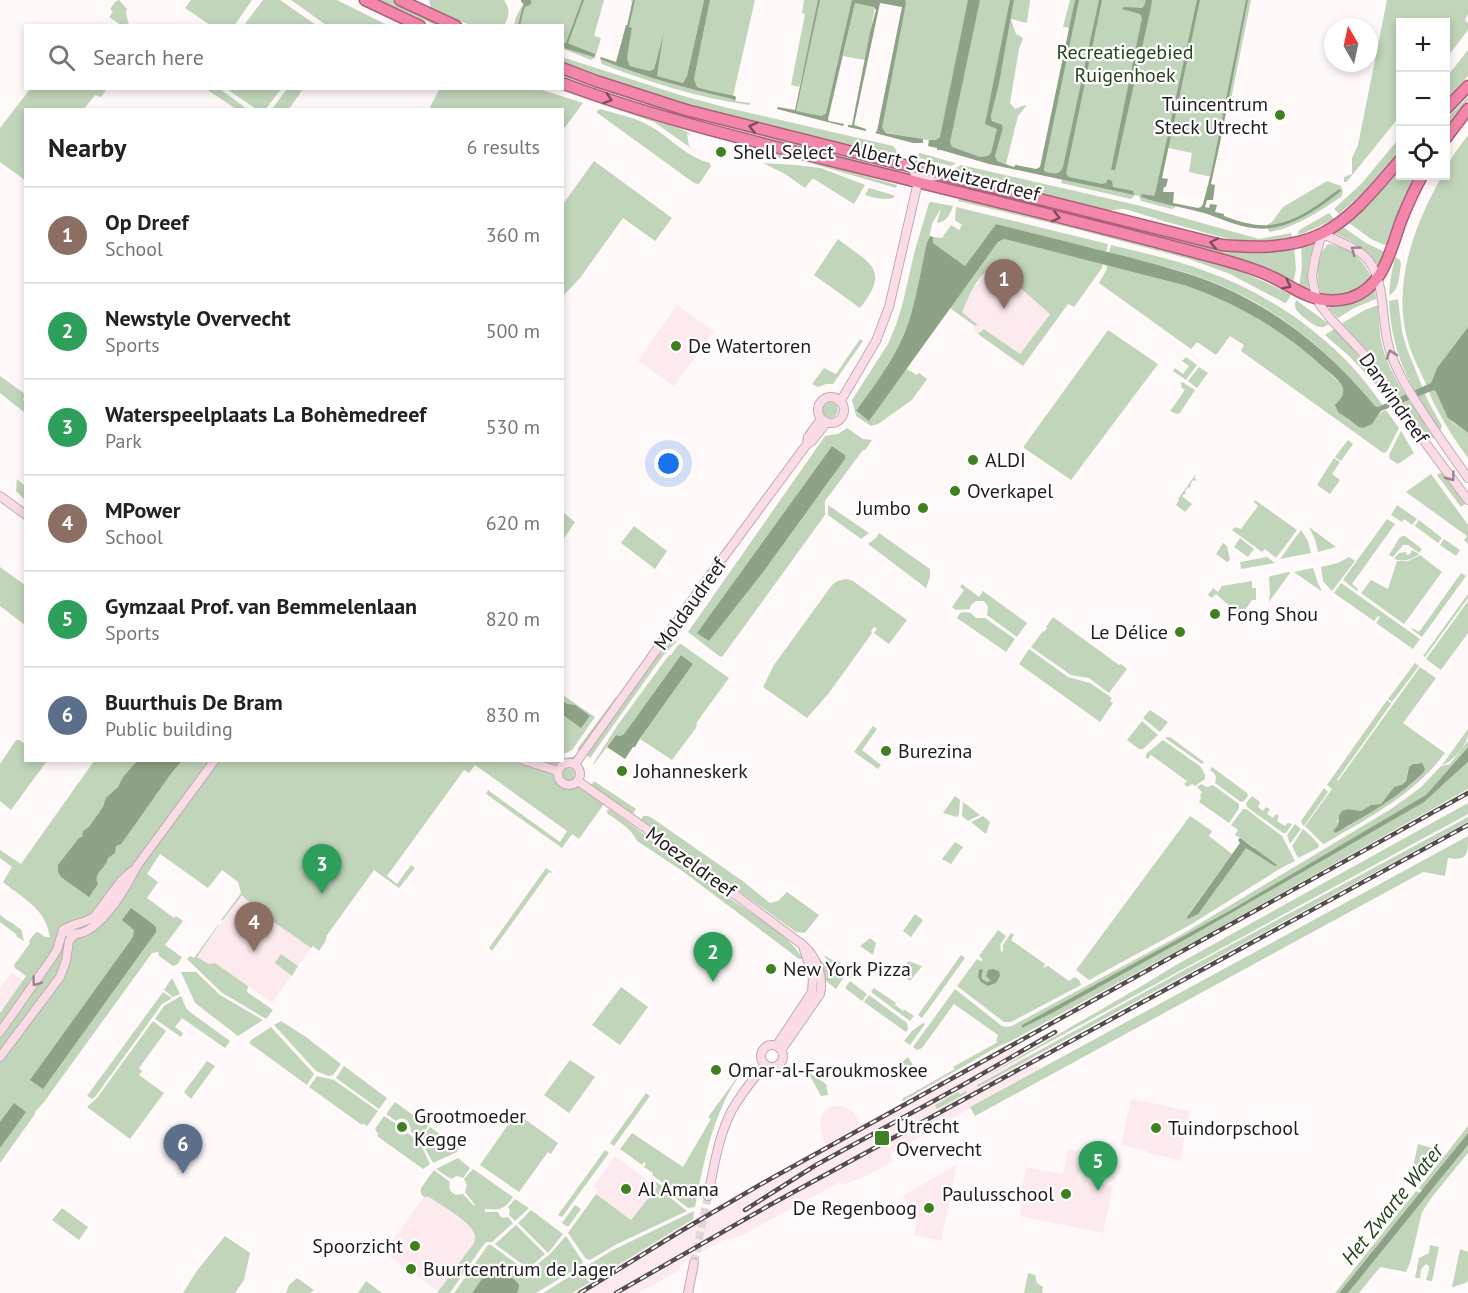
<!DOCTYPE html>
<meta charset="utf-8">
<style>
:root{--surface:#fff;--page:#f2f2f2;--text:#222;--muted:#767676;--line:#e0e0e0;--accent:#db2777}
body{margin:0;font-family:"PT Sans",sans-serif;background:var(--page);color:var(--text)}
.controls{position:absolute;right:18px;top:18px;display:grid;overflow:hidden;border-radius:0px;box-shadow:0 3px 9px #0003}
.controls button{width:54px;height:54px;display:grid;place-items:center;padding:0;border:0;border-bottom:2px solid var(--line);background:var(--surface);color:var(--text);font:30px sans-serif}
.compass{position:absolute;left:1324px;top:18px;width:54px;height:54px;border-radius:50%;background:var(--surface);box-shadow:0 3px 9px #0003;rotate:351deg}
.you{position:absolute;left:669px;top:464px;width:21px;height:21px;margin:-15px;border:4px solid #fff;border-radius:50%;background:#1a73e8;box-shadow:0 0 0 9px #1a73e833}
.badge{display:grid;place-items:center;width:39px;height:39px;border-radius:50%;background:var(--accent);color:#fff;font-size:20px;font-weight:700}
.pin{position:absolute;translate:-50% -50px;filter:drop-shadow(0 2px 3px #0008)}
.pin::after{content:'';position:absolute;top:32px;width:21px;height:18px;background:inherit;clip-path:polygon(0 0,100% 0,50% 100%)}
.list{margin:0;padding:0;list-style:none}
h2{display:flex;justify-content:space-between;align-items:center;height:78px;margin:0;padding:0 24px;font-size:26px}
h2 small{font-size:20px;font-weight:400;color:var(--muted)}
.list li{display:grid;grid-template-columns:39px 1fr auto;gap:18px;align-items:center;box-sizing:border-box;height:96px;padding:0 24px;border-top:2px solid var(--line)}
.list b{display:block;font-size:22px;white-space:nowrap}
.list p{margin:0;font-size:20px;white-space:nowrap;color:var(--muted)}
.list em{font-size:20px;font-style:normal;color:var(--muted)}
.icon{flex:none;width:33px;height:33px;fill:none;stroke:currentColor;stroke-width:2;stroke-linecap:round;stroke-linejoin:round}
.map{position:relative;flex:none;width:1468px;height:1293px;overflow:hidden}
.search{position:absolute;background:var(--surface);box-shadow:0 3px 9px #0003;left:24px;top:24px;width:540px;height:66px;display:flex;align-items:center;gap:15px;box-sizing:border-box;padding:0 21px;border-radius:0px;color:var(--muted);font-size:22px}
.panel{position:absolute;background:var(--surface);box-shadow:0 3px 9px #0003;left:24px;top:108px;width:540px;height:654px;border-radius:0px}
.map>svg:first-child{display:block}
</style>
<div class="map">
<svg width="1468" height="1293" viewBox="0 0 1468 1293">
<rect width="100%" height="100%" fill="#fff9fa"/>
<path fill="#fdeaef" d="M1004 269 1017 278 1015 282 1018 286 1050 313 1020 354 985 329 978 334 973 330 977 324 962 312 973 289 985 271H987L993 274 1000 273Z
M677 305 714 331 674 386 638 361Z
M242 894 258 911 311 948 272 1003 215 963 209 964 197 957Z
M12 972 23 980 0 1013V988Z
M1009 1042 1041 1068 890 1154 893 1161 864 1177 842 1185 840 1182 741 1236 721 1241 680 1265V1270L639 1293H572L680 1227 825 1145 820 1127 822 1114 827 1109 834 1106H843L849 1109 854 1113 861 1125 992 1054Z
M1131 1099 1190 1111 1180 1160 1147 1153V1151L1121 1145Z
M1068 1149 1083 1152 1078 1179 1113 1186 1103 1233 1020 1216 1022 1204 1019 1203 1026 1167 1063 1174Z
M615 1156 657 1187 631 1220 596 1194 598 1190 593 1187Z
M957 1164 941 1241 914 1235 917 1221 903 1196Z
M424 1197H429L467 1223 472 1229 475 1236 474 1243 438 1291 384 1252Z"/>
<path fill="#c1d5ba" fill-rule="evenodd" d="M119 0 127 9 126 13 129 25H121L109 17 113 12 110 9 115 2Z
M191 0H252L234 26 210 25 185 8Z
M263 0H280L316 25H244Z
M291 0H337L387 25H326Z
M379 0H392L449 25H435Z
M429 0H504C510 9 510 16 504 25H470L431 9Z
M525 0H604L594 36 601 38 595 58 591 60 563 49 562 26 514 25 516 17Z
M630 0H704L687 76 683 83 657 76 664 33 654 69 650 71 630 66 627 58 632 28 628 26 632 1Z
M710 0H755L733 96 707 90 697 87 694 79Z
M804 0H1012L987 121 1001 127 991 161 965 155 938 142 878 131 903 7 880 1 875 7 865 60 843 56 855 3H853L826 120 795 112 805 65 799 87 791 85 805 14 802 13Z
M1014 0H1030L1027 23 1011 19 1016 34 1023 38 1019 49 1010 103 1015 109 1025 105 1026 106 1018 116 1006 164 997 161 995 156 1003 127 993 122 991 116 999 84Z
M1070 0H1075L1070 28 1063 27Z
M1077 0H1251L1231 99 1227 100 1212 177 1189 172 1192 153 1168 148 1177 105 1154 199 1142 198 1177 206 1172 209 1141 201 1139 196 1135 195 1131 199 1061 183 1062 179 1132 195 1041 172Z
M1387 0H1468V14L1465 20 1468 23V30L1446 59V22H1400V116L1349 179 1346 182H1344V177L1352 174V158L1358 145Z
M1468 50V76L1446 100V78Z
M562 57 680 95 724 107 893 146 895 148 898 155 903 157 902 161 714 112 652 94 563 63Z
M600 59 615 65 732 99 735 101 751 103 749 105C699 98 649 82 602 64Z
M562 72 901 168 899 174 657 108 563 77Z
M440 88 539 89 583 103 563 130 562 110 429 109Z
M562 88 658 119C668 126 682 127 691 135L687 134 689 146 698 153 654 122 557 89Z
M30 89H107L101 97 95 95 84 109 26 110 25 180 0 162V128Z
M206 89H220L247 109H236Z
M227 89H281L265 110 256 109Z
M287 89H303L289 109H272Z
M1468 97V100L1446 129V119Z
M600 109C616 114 635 117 650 126 670 137 686 157 710 163L711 166 699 184 694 183 596 112Z
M1468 135V327L1437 368 1431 383 1452 422 1468 433V458C1456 442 1445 425 1436 407 1431 399 1429 390 1425 382 1420 371 1414 359 1410 348 1390 289 1413 227 1442 176H1446C1446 161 1460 147 1468 135Z
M1400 137V150L1362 194 1339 214 1334 209 1362 183Z
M761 147 897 185 896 188 793 158H737L748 152 758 150V148Z
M920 153 955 163V164L951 166 915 157Z
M912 159 952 170 961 165 1141 206 1259 239 1291 233 1292 237C1257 247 1230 240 1196 230 1173 224 1151 217 1128 210L1122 209 1103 211 909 162Z
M594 161 672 218 655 241 623 218 580 278 563 296V204Z
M763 163 795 165 821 168 865 185 854 204 814 179H812L805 188 785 174Z
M1400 170V176H1417L1387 246 1371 239 1349 223 1359 214Z
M937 180 1024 201 1028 200 1217 248 1294 247 1296 269 1293 284 936 182Z
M1327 181 1341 186 1343 192 1341 197C1320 211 1296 227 1270 232L1268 230 1267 225 1272 222 1283 207Z
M869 188 893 195 895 197C886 201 875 198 865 195Z
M960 197C1012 210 1065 223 1117 236 1177 251 1237 265 1291 295L1286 303H1285L1230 274 1189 259 1076 229 958 201Z
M931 202 953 206C950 214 947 222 937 223L941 208 932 224 929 238 927 242C920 272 916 304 905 332 893 361 874 386 856 412L869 420 906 369 917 375 919 373 927 379 912 400 878 424 871 426 856 416 852 400 888 344 896 325 902 306 915 250 929 203Z
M956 207 1108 244 1106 252 996 224 965 266 933 243V237L942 238 951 225 959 230 962 225 955 220Z
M1329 213 1334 219 1318 227 1299 235 1298 232 1301 229Z
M1343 227 1366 243 1385 252 1380 265 1377 266C1367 249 1353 240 1335 234Z
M838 239C868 263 892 268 860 308L814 275Z
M1004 239 1103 264 1102 268 1074 307 1068 304 1023 366 978 334 984 329 1020 354 1050 314 1018 286 1016 283V278L1004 269 997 274 987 271C974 280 969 298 962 312L979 326 977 325 975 326 950 308 998 242Z
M1313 244 1314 246C1307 261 1308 276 1309 291L1299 287 1302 267 1301 246Z
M1328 244C1349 247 1362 258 1371 276 1362 292 1338 300 1321 294 1316 277 1315 257 1328 244Z
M1111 245C1144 253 1177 260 1208 272 1277 297 1343 345 1383 406L1378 407 1375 406C1332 354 1282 311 1220 285 1185 270 1146 262 1109 253Z
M1395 257 1400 260 1401 264C1399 274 1400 291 1389 295L1391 276Z
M1106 264C1141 273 1176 281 1209 293 1253 309 1294 340 1328 372 1333 377 1342 383 1343 389 1344 396 1339 401 1336 405 1339 415 1354 425 1364 428 1375 425 1376 413 1386 410L1399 428 1387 451 1385 453 1382 452 1241 351 1244 345 1230 336 1216 355 1197 342 1191 349 1099 283 1107 269Z
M1375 289 1376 299 1354 308 1338 318 1329 309 1330 306Z
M1398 299 1402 332 1407 349 1428 401 1442 426 1440 431C1410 386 1392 357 1389 301Z
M1296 300 1329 324C1325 326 1324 328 1320 327 1314 326 1298 314 1296 309 1294 305 1295 304 1296 300Z
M1378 305C1379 320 1379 337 1384 352 1394 383 1417 411 1435 437L1430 440 1370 355 1342 323 1365 310Z
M1334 329C1354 348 1370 370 1385 394L1349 356 1325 335Z
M1108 330 1158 364 1071 480 1024 448V446Z
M860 339 863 341 833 384H826L818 387 812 384 824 368 836 374Z
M1186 357 1197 365 1186 380 1173 371 1175 368 1183 374 1189 366 1182 361Z
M1199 367 1208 373 1197 388 1188 381Z
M0 376 25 394 23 400 25 401V413L0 393Z
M1182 382 1195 390 1180 413 1177 414 1170 411 1185 390 1181 387 1182 385 1180 384Z
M822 410a8 8 0 1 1 16 0a8 8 0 1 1-16 0Z
M847 428 863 439 872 440 865 450H863L825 501V515L725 653 722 657 719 656 688 632 825 436 838 434ZM832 446 845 455V459L764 571 709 641 698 632Z
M1401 431 1414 453 1398 464 1390 459 1389 455Z
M1348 440 1353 444 1341 461 1335 457Z
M1334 458 1340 462 1332 474 1340 480 1330 494 1317 485Z
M1442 472 1465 504 1461 507 1437 475Z
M1431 474 1468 525V544L1464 540 1467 536 1406 492Z
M1195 475 1196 476 1194 478 1196 479 1195 481 1193 480 1190 485 1191 486 1190 488 1188 487 1185 491 1186 493 1182 496 1192 504 1185 512 1176 505 1179 500 1178 499Z
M17 479 25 486V500L16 491Z
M1255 500 1297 530 1276 558 1265 549 1262 552 1232 530 1235 527 1241 529 1258 506 1254 502Z
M828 505 869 533 861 539 828 515Z
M1397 505 1417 519 1412 525 1404 519 1402 522 1391 515Z
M563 512 575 522 563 540Z
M1387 519 1395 524 1352 584 1358 589 1357 591 1343 580Z
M1419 520 1442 538 1438 543 1415 526Z
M634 526 667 551 655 569 621 543Z
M1309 527 1336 547 1318 552 1315 539Z
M1301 530 1308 541 1311 553 1280 559Z
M879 533 930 569V577L926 588 868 544 876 538Z
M1403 536H1405L1422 549 1419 553 1408 545H1403L1393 557 1389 555 1400 537Z
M1240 538 1254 549 1248 557 1234 547Z
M1444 539 1460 550 1456 556 1440 545Z
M1223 543 1227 546 1230 560 1227 562 1216 554Z
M1412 550 1419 554C1411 560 1404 562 1394 559L1399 553 1406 552 1407 555 1410 554Z
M1420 555 1442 572 1404 624 1361 593 1371 580 1388 589 1397 561H1408Z
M1267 557 1275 563 1241 569 1240 562Z
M1349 557 1355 561 1332 591 1323 581 1321 567 1338 563Z
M0 567 25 585V625L0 606Z
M1313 568 1318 583 1321 589V591L1294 572Z
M1289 572 1290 573 1269 602 1270 593 1269 577 1271 576Z
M1461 573 1466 576 1422 637 1411 629 1412 628 1419 632Z
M846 579 853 581 907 620 889 644 874 633 877 629 874 627 871 631 872 633 829 693 807 718 763 687 774 665 832 585 837 581Z
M1252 581V588H1256V600H1252L1241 616 1216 594 1212 598 1208 595 1213 588 1218 592 1222 586Z
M1341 583 1420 639 1413 649 1376 623 1380 617 1378 616 1374 621 1334 593Z
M962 584 979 597 983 591 1027 623 1017 637 987 615 988 607 984 601H976L971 605 970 609 956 610 952 607 964 590 960 587Z
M1468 594V598L1425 657 1423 656Z
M1468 601V633L1441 670 1426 659Z
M965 612 971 613 976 618H985L1015 639 1006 652 957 618 960 613Z
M1053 617 1119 665 1121 664 1127 669 1109 693 1089 678 1071 675 1031 647 1043 631 1044 632 1047 628 1046 627Z
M672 640 677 641 662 657 590 758 587 755 593 746 657 657Z
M681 644 729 678 697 722 696 728 672 760 640 739 693 664 681 655 624 734 620 736 616 735 594 764H593L617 726 669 655H671L678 645Z
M1029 649 1068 677 1090 683 1112 698 1110 701 1113 703 1100 722 1019 664Z
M1415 663 1419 666 1392 702 1388 699Z
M1420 667 1436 678 1403 723 1445 753C1414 795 1368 818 1324 844L1322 843 1305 826 1332 789 1327 785 1387 700 1391 703V704L1337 780 1338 781ZM1416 763H1422L1424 772 1410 785 1384 804 1347 827 1333 831 1338 825 1337 820 1348 809 1361 811 1371 805 1381 804 1394 787 1405 783 1409 767Z
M563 695 595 717 572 750 564 754 565 758 576 756 571 760H565L566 768C574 768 576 771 574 778L606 801 579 839 572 834 562 848 486 794 488 790 560 842 567 831 475 765 469 773 464 770 387 876 397 884 411 865 415 868 399 888 374 870 327 935 325 942 319 951 313 946 311 948 258 911 242 895 222 921 221 920 241 893 238 882 222 870 208 888 160 854 147 874 158 882 147 898 174 918 176 916 183 921 165 945 182 957 178 964 173 966 159 956 158 952 152 953 44 1102 35 1112V1114L0 1163V1148L7 1138 0 1132V1013L26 976 15 968 14 965 30 943 29 941 35 933 38 932 45 937H50C45 907 23 899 3 882L12 867 0 858V850L21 864 94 761 562 760Z
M616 697V702L580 751 578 750V748Z
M1150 710 1168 722 1160 732 1143 718Z
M1142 721 1158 735 1143 749H1139L1127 740Z
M873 726 877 729 862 750 881 765 878 769 854 752Z
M1468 729C1468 732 1468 737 1467 739 1464 748 1451 763 1442 765Z
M1167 737H1170L1204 762 1202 764 1165 738Z
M16 740H19L25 744 26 760 47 761 11 810 0 801V764Z
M1163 740 1201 767 1205 775V779L1195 786 1192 784 1187 787 1184 784 1187 781 1151 755 1148 759 1146 758V754Z
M1468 741V747L1464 751 1428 793 1442 786 1468 762V789L1208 934 1009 1042 999 1046 903 1101 902 1099 955 1069 953 1067 998 1042 996 1041 998 1035 954 1004 922 1048 917 1050 913 1047 955 989 1002 1026 1006 1027 1012 1026 1179 936 1391 809 1420 788 1441 766 1450 764Z
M1212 767 1247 793 1248 796 1244 801 1241 802 1215 783C1217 777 1216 774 1210 770Z
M594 781 636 809 633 814 591 786Z
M1201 784 1207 787 1213 785 1239 804V808L1229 823 1199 802 1201 798 1200 796 1202 792 1197 787Z
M1324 788 1328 792 1304 826 1302 824 1301 821Z
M955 796 960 800 959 814 957 817 943 813Z
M1252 796 1260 802 1258 807 1263 811 1266 807 1270 809 1267 814 1273 818 1276 814 1279 816 1277 821 1285 826 1288 823 1292 824 1286 833H1283L1247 807 1246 803Z
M963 802 980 815 968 821 962 816Z
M1468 803V814L976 1082 1140 987 1176 965Z
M610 809 728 897 757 917 759 916C775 928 792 941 803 959H799L681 870 637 841C631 828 618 821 607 813V810Z
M1243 809H1246L1282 836 1295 861 1281 868 1190 925 1089 980 1076 970 1190 816 1212 831 1209 836 1232 854 1187 916 1246 848H1255L1235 835 1238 830 1231 825Z
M643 816H648L652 818 744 882 770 903 778 901 787 892 819 915 805 933 796 932 641 820Z
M983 816 990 822 986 834 971 822Z
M1468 817V822L978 1087 977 1085 1188 968Z
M1295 824 1301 829 1290 844 1287 835Z
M1303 829 1311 836 1319 845 1318 848 1298 858 1292 846Z
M1468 836C1468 854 1468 861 1448 858L1445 876 1423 872 975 1116 970 1107Z
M955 842 963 847 951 864 942 859Z
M546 868 552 872 551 873 549 872 492 951 489 948Z
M0 914C4 919 7 920 12 923 16 925 17 928 21 929L24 941 16 936 17 935 0 922Z
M915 914 923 920 911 937 903 931Z
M218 925H219L197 957 209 964 215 963 248 986 247 992 273 1010 266 1019 221 992 187 959 190 956 194 958Z
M998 930 1006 936 1000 945 1001 952 1003 951V945L1011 933 1014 935 1011 940 1045 964 1043 968 1048 966 1069 981 1075 977 1080 981 1081 985 1011 1022H1004L957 986 977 959 981 961 983 960 979 956Z
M870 938 876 943 873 955 860 946Z
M281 954 298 966 292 976 275 963Z
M961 955 965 958 922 1018 918 1015Z
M824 956H826L835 962 836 960 847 968 846 970 849 969 854 973 851 978 830 963Z
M819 959 844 977 836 989 825 980 817 960Z
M908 961 922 966 910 981 905 977 906 965Z
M181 972H196L220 995 263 1020 238 1036 195 1003Z
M172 978 180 994 173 997 164 990Z
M850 981 867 994 862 1001 845 988Z
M621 987 648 1007 620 1045 592 1025Z
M874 988 896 1003 895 1005 903 1011 905 1010 914 1016 910 1021 871 992Z
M163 992 172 998 162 1004 95 1097 92 1099 87 1096Z
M869 995 907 1023 908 1029 906 1032 864 1002Z
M181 996 186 1008 190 1012 230 1041 225 1048 182 1018 175 1027 183 1033 181 1037 155 1019 164 1006Z
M153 1021 166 1031 139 1068 142 1071 139 1075 164 1093 130 1139 87 1107 97 1098Z
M281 1021 306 1037 341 1064 333 1075 329 1076 316 1071 274 1025Z
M923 1023 925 1024 910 1045 904 1041 912 1031Z
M271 1027 314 1074 307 1085 249 1043 251 1040Z
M908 1057 913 1065 889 1079 886 1075Z
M751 1059C742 1072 733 1084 726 1098 709 1133 702 1170 695 1207L688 1208 674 1197V1191L652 1175 653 1173 644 1167 646 1163 644 1162 642 1165 620 1149 632 1133 683 1167 711 1119 708 1117Z
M570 1060 595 1077 569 1113 544 1095Z
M207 1061 215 1066 191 1099 184 1092Z
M344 1066 387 1098 379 1109 336 1078Z
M810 1073 826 1084 828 1095 821 1096 809 1074Z
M317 1076 334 1080 378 1111 368 1125 367 1126 363 1123 362 1125 309 1087Z
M966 1091 967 1093 937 1109 935 1105 958 1092 960 1094Z
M646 1093 650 1096 614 1146 610 1143Z
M395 1102 428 1126 420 1137 411 1132C410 1123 406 1114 396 1121L386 1114Z
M516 1113 558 1143 551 1154 548 1152 519 1192 480 1165Z
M384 1116 395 1123V1130L398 1134 403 1135 408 1133 420 1143 430 1164 423 1169 377 1136 378 1134 375 1129Z
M1468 1126V1133L1422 1191 1419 1188Z
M430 1127 459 1148 457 1152 433 1163 432 1161 422 1142V1139Z
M1418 1144 1435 1149 1436 1151 1412 1182 1410 1181Z
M1468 1145V1153L1432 1197 1422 1212 1410 1263 1406 1272 1380 1267 1359 1293H1348Z
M605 1150 609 1153 562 1217 558 1215Z
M458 1158 470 1168 463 1178 457 1176 451 1179 436 1169Z
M473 1169 513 1197C504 1210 501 1210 485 1209V1212H498L500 1216 503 1218 508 1217 513 1223 492 1242H487L484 1244 450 1293H437L474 1243C475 1238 476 1237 474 1233 470 1221 440 1205 429 1197H424L421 1194V1188L434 1170 450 1182C448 1188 450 1192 456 1195L463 1194 474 1206 475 1205 465 1192 467 1185 464 1179Z
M655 1181 671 1192 672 1199 687 1211 617 1244 590 1260 586 1259 568 1233 596 1194 631 1220 657 1187Z
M1416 1191 1420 1193 1339 1293H1335Z
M515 1199 529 1208 515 1221 509 1215 510 1210 508 1207Z
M575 1205 581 1209 568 1227 562 1223Z
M62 1208 88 1227 79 1240 52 1220Z
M531 1210 563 1234 548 1253 518 1223Z
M694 1211 693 1219 572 1293H543L611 1251Z
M516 1225 545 1254 529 1268 526 1267 495 1244Z
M225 1236 250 1253 244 1280 235 1293H183L196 1272Z
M566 1236 583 1262 582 1265 536 1293H517L518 1292 515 1281 492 1264 472 1293H454L488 1245H491L525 1270 529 1271 551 1253Z
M1430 1245 1439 1247 1432 1281 1426 1280 1429 1270V1266L1426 1264 1421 1269 1420 1278H1415L1419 1258 1429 1253Z
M1460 1249 1468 1252V1281C1464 1285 1459 1284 1454 1287H1452Z
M1028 1273 1035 1275 1037 1283 1043 1287 1042 1293H1024Z
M297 1278 314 1290 310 1293H286L289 1285Z
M366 1281 382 1293H358Z"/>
<path fill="#8ea287" d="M704 0H710L694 79 697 87 707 90 735 96 736 98 735 101 732 99C687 88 643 77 600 59L601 57 616 62 626 25 632 28 627 58 630 66 650 71 654 69 664 32 657 76 683 83 687 76Z
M818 0H820L796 111 821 116 826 114 852 0H905L906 2 903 19 882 128 886 133 923 139V143H913L875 133 877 131 902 7 880 3 854 125 866 129V131L848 127V125H852L870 32 876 10 874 7 855 3 828 119 829 121 844 124 843 126 777 109 778 107 795 110Z
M968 0H980L950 142 952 147 980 157 988 156 991 153 997 129 985 124 1010 0H1014L999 84 991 116 992 121 1002 125 1003 128 995 156 997 161 1014 167 1017 163 1016 165 1036 169 1040 167 1075 0H1079L1044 168V171C1051 174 1060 176 1063 167L1099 0H1102L1066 174 1069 177 1102 184 1106 183 1108 179 1112 181 1113 187 1133 191 1134 195 989 164 941 150H937V148L928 146 929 140H936L940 137Z
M1146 0H1152L1151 7 1115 170H1111L1142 18 1140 14 1122 9 1124 7 1142 8 1144 6Z
M1197 0H1200L1162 178 1168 179 1166 187H1164L1163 192H1174L1173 203 1198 208 1201 207 1203 204 1212 169 1246 0H1248L1220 143 1211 184 1215 185 1213 200H1207L1205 207 1209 208 1210 204 1217 205 1215 212 1224 214V216C1240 222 1259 228 1276 224 1299 220 1321 203 1339 189L1341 191C1317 210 1285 233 1253 228 1236 226 1220 218 1204 213 1183 207 1160 204 1141 197L1142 194 1154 196 1156 190Z
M567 43 595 54 594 57 564 48Z
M996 224C1037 234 1079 245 1120 255 1154 264 1189 272 1221 286 1283 313 1332 354 1375 406L1378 407 1431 383 1437 368 1468 327V433L1448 418 1436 392 1434 390 1381 411 1372 424 1364 428 1359 427 1338 412 1335 405C1339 401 1344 396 1343 389 1342 382 1331 374 1325 369 1284 330 1237 303 1184 285L1004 239 998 242 869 421 856 411C874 386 893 361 905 332 916 304 920 272 927 242L930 236 933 237V243L965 266Z
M832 446 845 455V459L764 571 709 641 697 633Z
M681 655 693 664 639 740 635 747H633L625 759 607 747 616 735 620 736 624 734Z
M563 701 567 704 575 705 590 716 581 728 563 715Z
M1468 747V762L1424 802 1193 935 1052 1013 1022 1028V1025L1231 910 1426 795Z
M138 760 182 761C170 773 165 783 155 796 152 802 147 806 144 812L121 844 116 846 115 853 108 858C106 869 92 873 98 884L89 897 61 877 58 872V865L79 838 82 837 83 831 89 827 103 807 106 798 118 787 123 777Z
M1422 763 1425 769 1424 772C1400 796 1369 814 1339 831L1336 833 1333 831 1338 825 1339 816 1342 811 1348 809 1361 811 1371 805 1381 804 1394 787 1403 784 1406 781 1409 767 1413 764Z
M1240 838 1277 865 1275 866 1246 848 1198 914 1188 919 1187 917 1240 843 1238 840Z
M131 908 154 925 156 927V932L43 1089 30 1080 133 937 134 930 122 920Z
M981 969 983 970C981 976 980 979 987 982L991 981 986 976 988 970 993 969 999 971 1000 976 996 983 988 986 981 982 978 977 979 970Z
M14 1103 26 1112 0 1148V1122Z
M1468 1133V1145L1348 1293H1339Z
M492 1264 515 1280 519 1285 518 1292 517 1293H472Z"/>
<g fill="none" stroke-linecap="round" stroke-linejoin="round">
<path stroke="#8ea287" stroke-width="2" d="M519 26 523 9 528 0
M628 26 634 0
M562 44 565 45 567 43 583 0"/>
<path stroke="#8ea287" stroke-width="8" d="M525 0 527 2"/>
<path stroke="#ded8d9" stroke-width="8" stroke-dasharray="8 4" stroke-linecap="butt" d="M694 1263 708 1196"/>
<defs>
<path id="secondary" d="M913 182C922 176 931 178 941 175
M818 410a13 13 0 1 1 26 0a13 13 0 1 1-26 0Z
M840 402 876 341 889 307 918 182 912 167
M807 444 808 437 821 419
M1468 478C1455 460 1442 441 1429 422 1415 400 1400 379 1391 354 1380 326 1387 285 1369 261 1356 245 1338 243 1322 233L1315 258 1312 276 1315 293 1320 305 1330 318 1362 352 1427 445 1468 500
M0 496 26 515
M523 760 558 771
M558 774a11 11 0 1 1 22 0a11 11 0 1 1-22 0Z
M575 764 700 589 807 444 812 441 827 422
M578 781 648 830 803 945C817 957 824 977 820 994L782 1049
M63 930C92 950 127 886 137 866L215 760
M63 930C72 923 85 924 95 916L122 880 132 871
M0 1032 52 958 57 950 63 930
M761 1056a11 11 0 1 1 22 0a11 11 0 1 1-22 0Z
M777 1045 812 992 813 977 803 946
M0 1057 60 977 66 961 69 941 75 934
M708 1196C714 1167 718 1137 732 1110 741 1094 753 1079 765 1065
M688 1293 694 1263"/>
<path id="highway" d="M365 0 420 26
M400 0 456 26
M562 68 596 81 686 110 1222 245C1255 248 1292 249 1323 233 1354 217 1377 186 1400 160
M562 83C647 115 736 137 824 159 956 192 1089 223 1220 259 1238 264 1256 269 1272 277 1285 283 1296 291 1309 296 1322 301 1336 302 1350 298 1384 287 1390 251 1401 221 1407 206 1414 190 1422 176
M1446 109 1468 86
M1446 138 1468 109"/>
</defs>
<use href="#secondary" stroke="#bdaeb2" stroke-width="10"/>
<use href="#highway" stroke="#aa6179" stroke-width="13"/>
<use href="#secondary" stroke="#fbdbe6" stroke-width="8"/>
<use href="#highway" stroke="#f386aa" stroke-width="10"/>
<defs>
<path id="rail" d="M745 1210 816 1165 961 1086 1055 1032
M580 1293 681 1231 763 1183 1468 793
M616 1293 768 1206 1468 825"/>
</defs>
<use href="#rail" stroke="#534d4e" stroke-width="4.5"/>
<use href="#rail" stroke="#fff" stroke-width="2" stroke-dasharray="7" stroke-linecap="butt"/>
</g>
<defs><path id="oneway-chevron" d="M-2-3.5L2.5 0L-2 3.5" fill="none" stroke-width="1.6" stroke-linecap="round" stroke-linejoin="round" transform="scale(1.5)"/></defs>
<g stroke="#7f4c5c">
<use href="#oneway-chevron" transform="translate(608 99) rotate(17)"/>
<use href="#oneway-chevron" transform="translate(753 127) rotate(-166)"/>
<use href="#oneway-chevron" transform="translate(1056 217) rotate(14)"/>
<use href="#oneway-chevron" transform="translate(1214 243) rotate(-168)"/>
<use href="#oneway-chevron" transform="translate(1287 285) rotate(27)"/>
</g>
<g stroke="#99858c">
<use href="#oneway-chevron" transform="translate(1355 250) rotate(-143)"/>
<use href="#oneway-chevron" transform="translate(1391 354) rotate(-109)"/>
<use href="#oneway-chevron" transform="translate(1451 477) rotate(53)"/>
<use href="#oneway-chevron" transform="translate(36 982) rotate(126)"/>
</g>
<g fill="#3f8020" stroke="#fff" stroke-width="2">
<circle cx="1280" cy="115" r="6"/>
<circle cx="721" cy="152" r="6"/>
<circle cx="676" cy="346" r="6"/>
<circle cx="973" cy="460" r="6"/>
<circle cx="955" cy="491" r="6"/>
<circle cx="923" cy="508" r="6"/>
<circle cx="1215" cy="614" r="6"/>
<circle cx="1180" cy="632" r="6"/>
<circle cx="886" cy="751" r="6"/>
<circle cx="622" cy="771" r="6"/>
<circle cx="771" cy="969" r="6"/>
<circle cx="716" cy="1070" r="6"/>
<circle cx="402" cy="1127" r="6"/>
<circle cx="1156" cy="1128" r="6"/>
<rect x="874" y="1130" width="16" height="16" rx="3"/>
<circle cx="626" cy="1189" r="6"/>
<circle cx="1066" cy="1194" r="6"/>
<circle cx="929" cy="1208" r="6"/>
<circle cx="415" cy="1246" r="6"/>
<circle cx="411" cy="1269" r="6"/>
</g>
<g text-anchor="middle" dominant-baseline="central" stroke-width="4.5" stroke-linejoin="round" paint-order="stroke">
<g font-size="20" fill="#27441b" stroke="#fff">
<text x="1125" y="52">Recreatiegebied<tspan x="1125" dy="23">Ruigenhoek</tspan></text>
</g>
<g font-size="20" fill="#211c1d" stroke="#fff" text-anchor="start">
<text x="1268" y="104" text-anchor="end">Tuincentrum<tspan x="1268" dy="23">Steck Utrecht</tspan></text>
<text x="733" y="152">Shell Select</text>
<text x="688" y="346">De Watertoren</text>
<text x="985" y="460">ALDI</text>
<text x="967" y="491">Overkapel</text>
<text x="911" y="508" text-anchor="end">Jumbo</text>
<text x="1227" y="614">Fong Shou</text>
<text x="1168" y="632" text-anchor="end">Le Délice</text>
<text x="898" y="751">Burezina</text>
<text x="634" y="771">Johanneskerk</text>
<text x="783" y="969">New York Pizza</text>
<text x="728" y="1070">Omar-al-Faroukmoskee</text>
<text x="414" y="1116">Grootmoeder<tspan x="414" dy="23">Kegge</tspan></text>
<text x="896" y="1126">Utrecht<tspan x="896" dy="23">Overvecht</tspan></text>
<text x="1168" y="1128">Tuindorpschool</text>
<text x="638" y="1189">Al Amana</text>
<text x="1054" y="1194" text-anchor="end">Paulusschool</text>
<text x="917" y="1208" text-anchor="end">De Regenboog</text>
<text x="403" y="1246" text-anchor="end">Spoorzicht</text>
<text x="423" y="1269">Buurtcentrum de Jager</text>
</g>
<g font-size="20" fill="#211c1d" stroke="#fff">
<text transform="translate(945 171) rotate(14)">Albert Schweitzerdreef</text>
<text transform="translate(1394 398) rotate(55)">Darwindreef</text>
<text transform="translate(690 604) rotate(-54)">Moldaudreef</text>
<text transform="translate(691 862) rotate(36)">Moezeldreef</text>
</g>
<g font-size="21" font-style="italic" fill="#254219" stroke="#fff">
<text transform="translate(1392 1204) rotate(-51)">Het Zwarte Water</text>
</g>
</g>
</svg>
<div class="controls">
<button>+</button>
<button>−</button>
<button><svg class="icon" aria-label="locate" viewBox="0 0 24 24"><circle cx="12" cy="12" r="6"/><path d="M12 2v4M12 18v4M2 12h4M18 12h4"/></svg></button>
</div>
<svg class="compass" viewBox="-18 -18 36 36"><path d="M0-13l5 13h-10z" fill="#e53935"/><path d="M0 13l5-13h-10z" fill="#767676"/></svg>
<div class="you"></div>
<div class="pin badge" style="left:1004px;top:309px;background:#8d6e63">1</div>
<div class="pin badge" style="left:713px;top:982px;background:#2e9e5b">2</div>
<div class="pin badge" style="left:322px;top:894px;background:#2e9e5b">3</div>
<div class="pin badge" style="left:254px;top:952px;background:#8d6e63">4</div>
<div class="pin badge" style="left:1098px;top:1191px;background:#2e9e5b">5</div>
<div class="pin badge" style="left:183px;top:1174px;background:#5c6f8a">6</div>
<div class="search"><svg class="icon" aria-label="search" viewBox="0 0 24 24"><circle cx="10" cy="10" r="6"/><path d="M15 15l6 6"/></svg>Search here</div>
<section class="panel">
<h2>Nearby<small>6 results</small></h2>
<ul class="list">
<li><span class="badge" style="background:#8d6e63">1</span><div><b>Op Dreef</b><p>School</p></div><em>360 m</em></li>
<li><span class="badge" style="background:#2e9e5b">2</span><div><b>Newstyle Overvecht</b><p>Sports</p></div><em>500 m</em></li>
<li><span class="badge" style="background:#2e9e5b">3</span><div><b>Waterspeelplaats La Bohèmedreef</b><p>Park</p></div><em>530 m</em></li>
<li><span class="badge" style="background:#8d6e63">4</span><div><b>MPower</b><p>School</p></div><em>620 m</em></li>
<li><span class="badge" style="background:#2e9e5b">5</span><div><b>Gymzaal Prof. van Bemmelenlaan</b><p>Sports</p></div><em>820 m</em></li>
<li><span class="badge" style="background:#5c6f8a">6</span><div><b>Buurthuis De Bram</b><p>Public building</p></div><em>830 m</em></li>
</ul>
</section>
</div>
